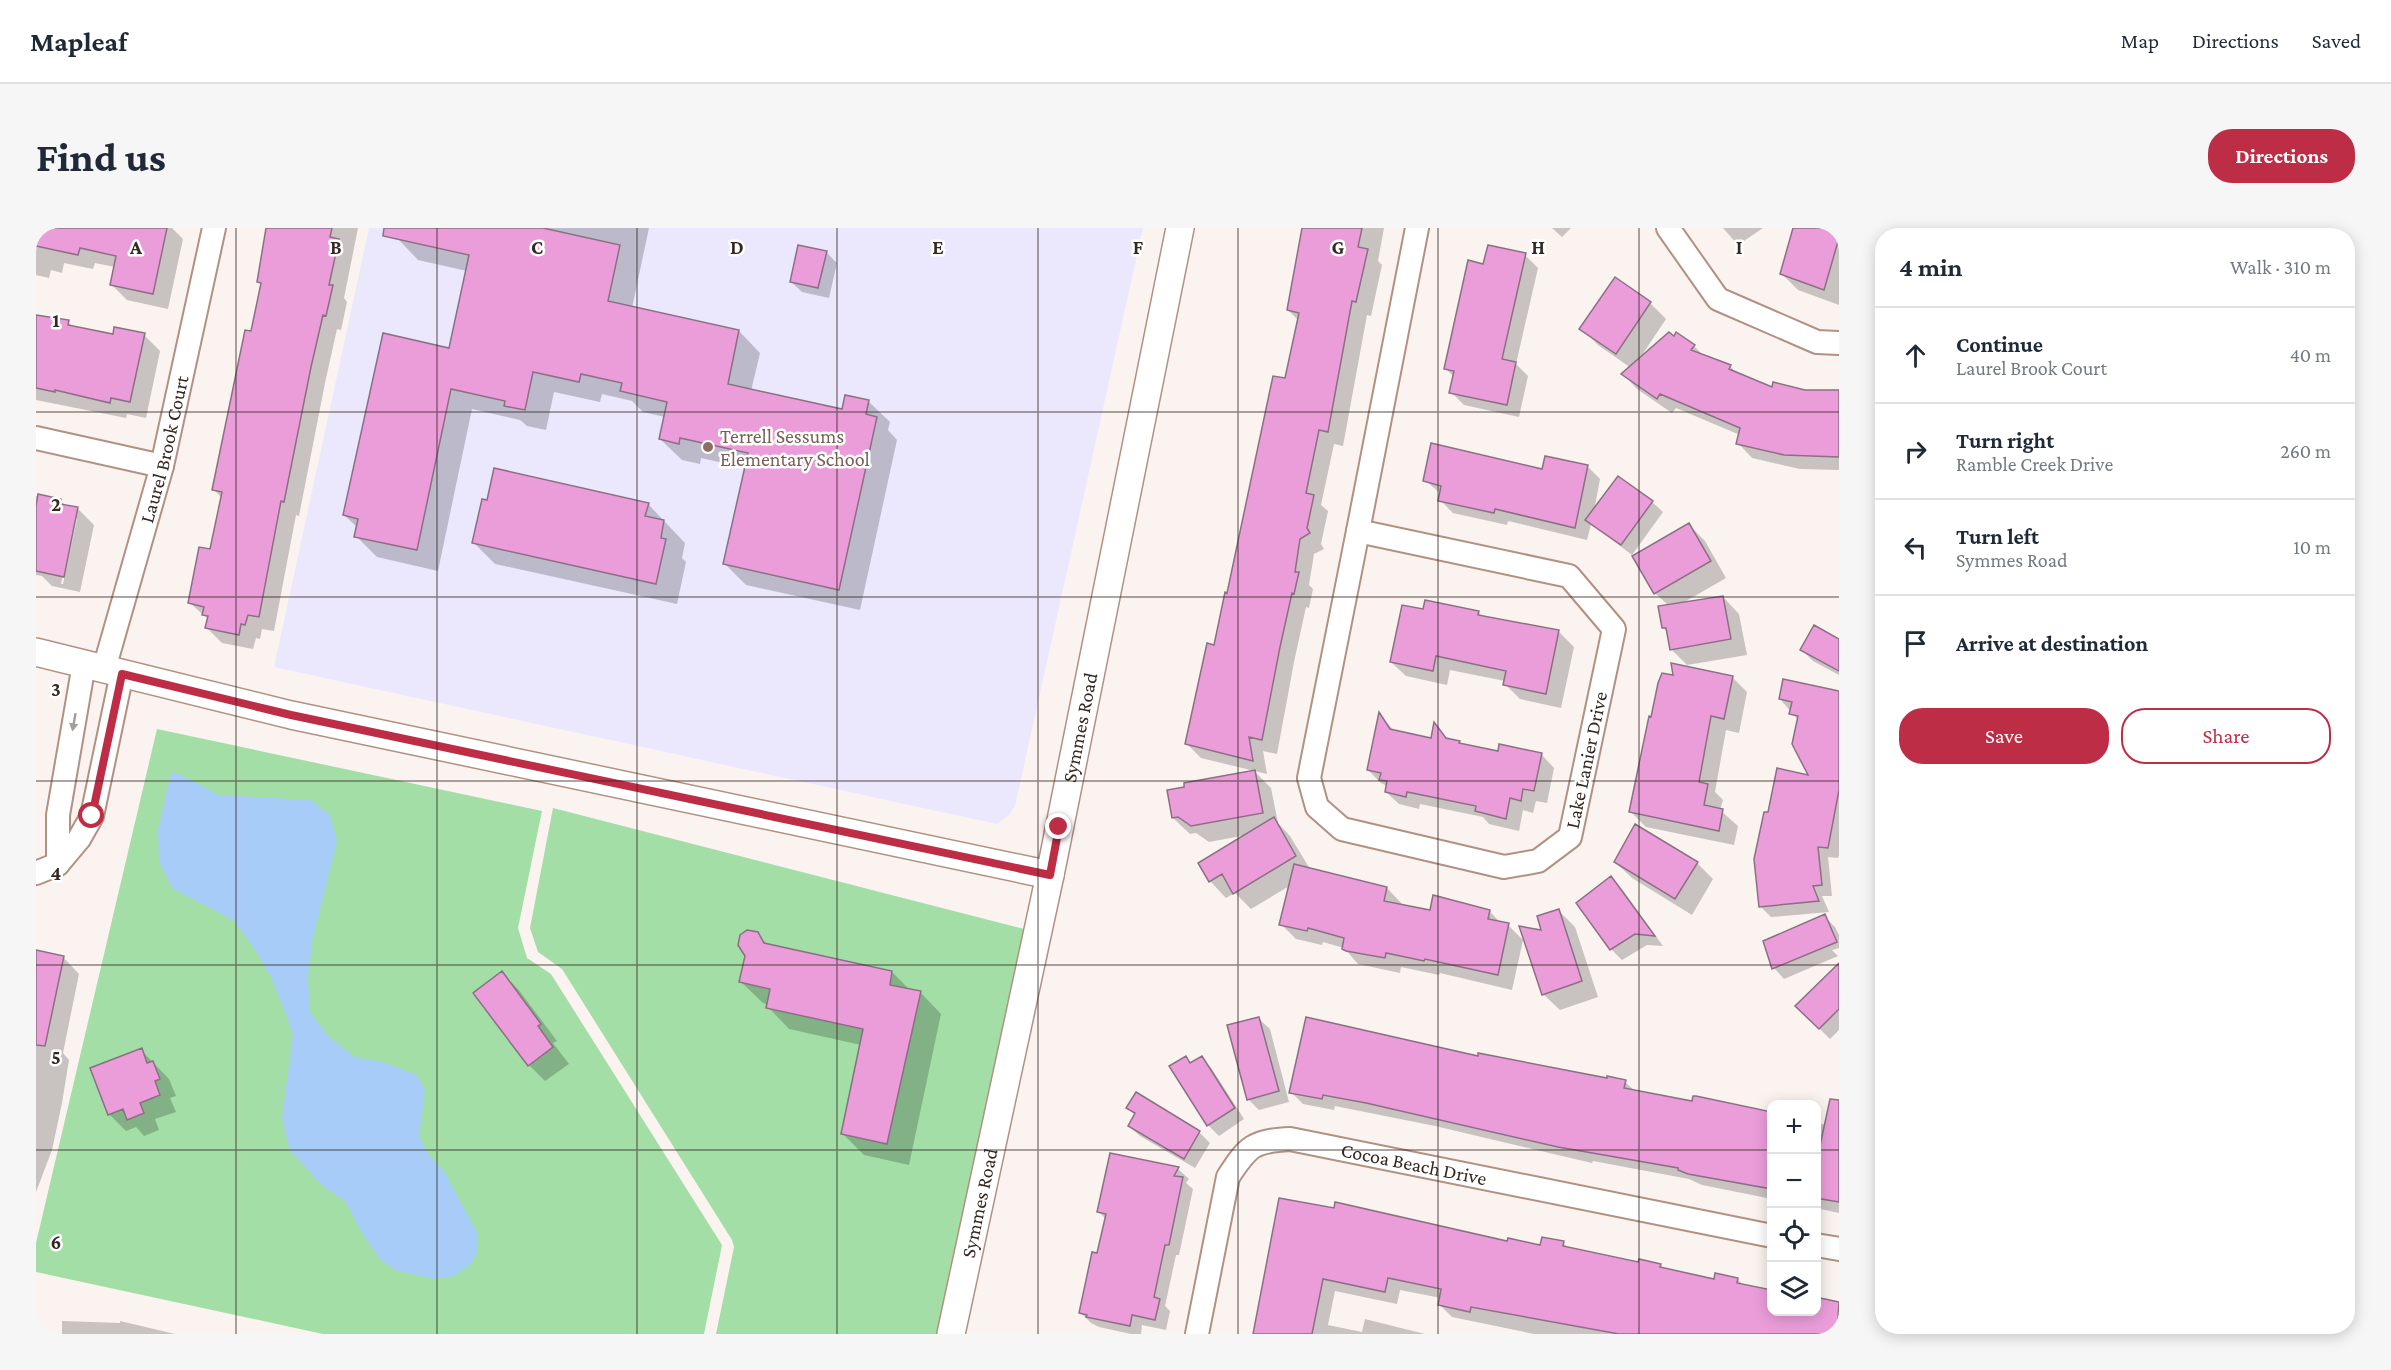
<!DOCTYPE html>
<meta charset="utf-8">
<style>
:root{--surface:#fff;--page:#f6f6f7;--text:#1f2937;--muted:#747a83;--line:#e0e1e3;--accent:#bd2d45}
body{margin:0;font-family:"Crimson Pro",serif;background:var(--page);color:var(--text)}
.controls{position:absolute;right:18px;bottom:18px;display:grid;overflow:hidden;border-radius:12px;box-shadow:0 3px 15px #0003}
.controls button{width:54px;height:54px;display:grid;place-items:center;padding:0;border:0;border-bottom:2px solid var(--line);background:var(--surface);color:var(--text);font:30px sans-serif}
.stop{position:absolute;width:18px;height:18px;margin:-14px;border:4px solid #bd2d45;border-radius:50%;background:#fff}
.stop.end{background:#bd2d45;border-color:#fff;box-shadow:0 2px 6px #0008}
.list{margin:0;padding:0;list-style:none}
h2{display:flex;justify-content:space-between;align-items:center;height:78px;margin:0;padding:0 24px;font-size:26px}
h2 small{font-size:20px;font-weight:400;color:var(--muted)}
.list li{display:grid;grid-template-columns:39px 1fr auto;gap:18px;align-items:center;box-sizing:border-box;height:96px;padding:0 24px;border-top:2px solid var(--line)}
.list b{display:block;font-size:22px;white-space:nowrap}
.list p{margin:0;font-size:20px;white-space:nowrap;color:var(--muted)}
.list em{font-size:20px;font-style:normal;color:var(--muted)}
.actions{display:flex;gap:12px;padding:18px 24px}
.actions a{flex:1;padding:14px 0;border:2px solid var(--accent);border-radius:24px;text-align:center;font-size:21px;color:var(--accent)}
.actions .main{background:var(--accent);color:#fff}
.icon{flex:none;width:33px;height:33px;fill:none;stroke:currentColor;stroke-width:2;stroke-linecap:round;stroke-linejoin:round}
.map{position:relative;flex:none;width:1803px;height:1106px;overflow:hidden;border-radius:24px}
header{display:flex;align-items:center;gap:36px;box-sizing:border-box;height:84px;padding:0 30px;background:var(--surface);border-bottom:2px solid var(--line)}
header strong{font-size:28px}
nav{display:flex;gap:33px;margin-inline-start:auto;font-size:21px}
.intro{display:flex;align-items:center;justify-content:space-between;box-sizing:border-box;height:144px;padding:0 36px}
h1{margin:0;font-size:42px}
.button{padding:15px 27px;border-radius:24px;background:var(--accent);color:#fff;font-size:21px;font-weight:700}
main{display:flex;gap:36px;padding:0 36px}
aside{flex:1;background:var(--surface);border-radius:24px;box-shadow:0 3px 15px #0003}
.map>svg:first-child{display:block}
</style>
<header>
<strong>Mapleaf</strong>
<nav><a>Map</a><a>Directions</a><a>Saved</a></nav>
</header>
<div class="intro"><h1>Find us</h1><a class="button">Directions</a></div>
<main>
<div class="map">
<svg width="1803" height="1106" viewBox="0 0 1803 1106">
<rect width="100%" height="100%" fill="#faf3f0"/>
<path fill="#ebe8fe" d="M333 0H1107L979 578 973 587 961 596 238 439Z"/>
<path fill="#a2dea6" d="M121 501 506 583 482 700 491 730 515 746 686 1017 668 1106H287L0 1044V1015Z
M517 580 988 701 901 1106H680L698 1019 696 1012 526 741 502 724 494 700Z"/>
<path fill="#a7ccf8" d="M135 545 143 546 183 567 275 572 294 587 301 613 276 714 272 752 274 784 293 809 319 829 350 835 381 847 389 862 383 909 394 928 409 945 442 1006V1024L434 1037 418 1048 399 1051 359 1042 344 1031 325 1003 309 973 288 959 254 923 246 890 257 807 249 783 235 749 216 717 197 692 136 660 123 633 122 602Z"/>
<path fill="#0003" fill-rule="evenodd" d="M0 0H136L147 11 132 81 91 72 76 57 79 39 59 35 57 41 28 35 26 45 15 42 13 50 0 47Z
M232 0H322L308 70 311 74 305 102 301 101 289 155 263 288 260 287 238 403 226 401 224 411 220 410 217 421 186 415 171 400 172 391 154 375 175 323 186 270 178 262 226 57 223 54Z
M363 0H613L596 80 703 103 724 125 715 163 807 183 832 173 854 194 852 202 861 212 824 382 710 357 689 336 710 240 665 230 664 236 646 232 624 211 629 189 607 184 596 173 566 166 564 174 518 164 510 202 491 198 484 192 436 181 402 343 341 329 320 308 322 300 308 287 414 122 431 43 382 32 361 10Z
M1268 0H1348L1342 33 1346 37 1335 88 1331 87 1307 218 1298 216 1285 277 1292 283 1285 316 1288 321 1278 326 1273 357 1277 361 1273 380 1270 379 1258 434 1241 526 1227 523 1231 546 1165 530 1150 515 1179 419 1250 152 1263 93 1252 82Z
M1516 0H1535L1526 9Z
M1687 0H1727L1702 17Z
M1759 0H1803V77L1762 62 1746 46Z
M790 24 801 35 793 70 766 64 755 54Z
M1489 27 1502 40 1480 136 1492 148 1483 189 1428 177 1415 164 1418 149 1410 141 1448 37Z
M1614 75 1630 91 1604 130 1658 118 1668 128 1694 138 1702 147 1737 161 1803 164V242L1764 241 1716 230 1702 215 1704 207 1640 180 1636 185 1601 161 1587 146 1595 140 1562 117 1545 100Z
M0 88 32 94 38 100 78 108 108 107 124 123 110 190 91 186 90 190 0 172Z
M1551 238 1564 251 1558 283 1616 274 1627 284 1596 327 1555 296 1551 312 1472 293 1471 297 1417 285 1404 272 1405 266 1389 252Z
M0 268 24 272 30 278 42 281 58 297 44 364 16 358 6 348 0 347ZM39 288 41 291 27 356H25Z
M612 276 649 315 646 330 650 334 641 376 459 336 438 315Z
M1653 297 1669 313 1690 350 1645 376 1687 369 1703 386 1711 427 1651 437 1635 421 1633 405 1627 400 1633 378 1619 365Z
M1388 383 1442 384 1447 389 1523 404 1538 419 1525 480 1484 471 1469 456V453L1414 442 1411 457 1370 448 1355 434Z
M1803 412V447L1777 433 1766 422Z
M1639 449H1696L1711 464 1703 505 1690 502 1679 564 1687 572 1684 582 1702 598 1698 617 1610 599 1595 584 1616 491Z
M1803 464V627L1802 630 1792 629 1796 668H1786L1793 684 1735 689 1724 678 1733 586 1775 549 1763 493 1744 471Z
M1344 487 1359 504 1396 512 1399 498 1413 512 1426 517 1463 525 1506 527 1518 540 1511 575 1500 573 1497 585 1487 582 1483 603 1453 596 1447 589 1384 576 1383 581 1363 576 1350 564 1351 558 1345 555 1332 542Z
M1219 544 1235 560 1242 595 1254 608 1274 641 1351 660 1366 676 1365 678 1396 683H1453L1465 695 1472 697 1487 712 1476 762 1404 745 1403 747 1365 739 1364 745 1322 736 1308 720 1287 714 1286 717 1260 711 1245 696 1255 657 1215 681 1199 665 1190 670 1174 653 1211 607 1173 614 1160 605 1154 606 1137 590Z
M1579 634 1661 635 1677 651 1656 687 1596 650Z
M1575 650 1586 661 1627 718 1611 717 1586 732 1575 721Z
M1522 682 1539 699 1562 769 1524 782 1507 766 1508 704Z
M1788 688 1799 699 1803 707V720L1796 722 1802 728 1748 751 1738 740Z
M721 706 732 717 856 744 874 762 884 764 905 786 873 937 828 927 807 906 825 817 753 801 732 779V777L727 775 705 754Z
M0 724 27 729 43 746 27 825 33 832 26 875 16 922 0 964Z
M1803 737V802L1794 811 1761 778Z
M466 745 482 761 521 813 517 815 533 836 509 853 493 837Z
M1223 791 1234 801 1253 874 1223 882 1212 871Z
M105 822 133 851 140 868 134 870 140 884 119 891 123 902 108 908 100 899 90 903 73 886Z
M1150 829 1156 836 1166 830 1176 841 1208 891 1183 908 1172 897Z
M1443 830 1589 854 1599 863 1736 887V971L1666 957 1653 951 1557 933 1556 935 1399 898 1299 878 1298 882 1267 876 1255 864Z
M1092 880 1163 904 1174 915 1159 940 1104 908 1093 898 1099 887Z
M1780 895 1803 899V985L1780 980Z
M1075 926 1142 941 1153 951 1150 955 1157 961 1143 1027H1140L1129 1078 1134 1083 1130 1102 1106 1097 1105 1106H1095L1063 1099 1055 1095 1044 1084 1062 1027 1070 991 1063 984Z
M1244 972 1472 1015 1505 1019 1527 1015 1532 1020 1604 1036 1624 1037 1629 1042 1679 1053 1701 1051 1736 1084H1780V1081H1784L1786 1072 1803 1076V1106H1498L1416 1089 1403 1076 1405 1070 1364 1062 1361 1076 1299 1063 1292 1097 1326 1104 1329 1091 1389 1106H1217Z
M26 1093 84 1095V1093L139 1106H26Z"/>
<path fill="#eb9dda" stroke="#8b7084" stroke-width="1.5" d="M0 0H131L117 66 74 57 80 28 44 20 42 27 0 18Z
M230 0H296L294 9 303 11 293 57H297L290 88 287 87 275 139 248 274 245 273 223 389 212 387 209 397 205 396 203 407 169 400 172 388 166 387 168 379 152 375 163 319 174 321 186 264 176 262 209 102 215 103 225 55 221 54Z
M348 0H507L584 17 572 73 703 102 692 156 806 181 809 167 833 172 830 186 841 189 803 362 687 336 712 225 644 210 643 216 623 211 631 174 584 163 586 155 545 146 543 154 497 144 489 182 468 178 469 173 415 161 381 322 318 309 322 291 307 287 347 105 413 120 433 27 347 8Z
M1266 0H1326L1322 19 1332 21 1320 74 1316 73 1292 204 1283 202 1270 265 1278 267 1271 300 1274 305 1264 311 1259 344H1263L1258 366 1256 365 1244 419 1226 512 1213 509 1217 533 1149 516 1171 415 1178 417 1189 364 1191 365 1237 148 1249 150 1263 85 1251 82Z
M1757 0H1803V10L1788 62 1744 46Z
M762 17 791 23 782 60 754 54Z
M1452 17 1490 25 1466 131 1480 134 1471 177 1413 165 1418 143 1408 141 1432 32 1447 36Z
M1579 49 1615 74 1580 126 1543 101Z
M0 87 33 92 32 97 77 106 78 99 109 105 94 174 75 170 74 175 19 162V164L0 160Z
M1633 104 1638 108 1640 104 1659 117 1655 122 1695 137 1693 141 1736 159 1737 154 1769 162H1803V229L1748 227 1700 216 1704 200 1624 166 1621 171 1585 146Z
M1395 215 1506 241 1509 228 1552 237 1539 300 1459 281 1458 285 1402 273 1405 258 1387 253Z
M458 240 613 275 609 288 628 292 625 310 630 311 620 356 436 315 446 271 451 272Z
M1582 248 1617 273 1585 317 1549 292Z
M2 266 25 271 24 276 42 279 28 349 0 343V278Z
M1653 295 1675 333 1618 366 1596 328Z
M1687 368 1695 411 1634 422 1630 400H1626L1622 378Z
M1389 372 1443 383 1442 387 1523 402 1510 466 1467 457 1470 443 1400 428 1397 443 1354 434 1366 377 1387 381Z
M1778 397 1803 411V443L1764 422Z
M1635 435 1697 448 1688 491 1675 488 1663 554 1672 556 1668 577 1687 581 1683 603 1593 584 1613 488 1615 489 1622 455 1626 445 1637 447Z
M1747 451 1803 463V562L1792 620 1782 619 1786 657 1777 658 1783 673 1723 679 1718 631 1728 584H1732L1741 540 1772 547 1756 516 1762 488 1753 486 1756 474 1743 471Z
M1343 484 1354 501 1395 510 1398 494 1410 510 1424 513 1423 515 1462 523 1463 516 1506 525 1498 563 1487 561 1485 573 1474 570 1470 591 1439 583 1440 578 1371 564 1370 569 1349 564 1351 553 1343 552 1345 545 1331 542Z
M1219 542 1227 585 1155 598 1142 589 1136 590 1131 562 1148 559V555Z
M1238 589 1260 628 1197 666 1186 646 1173 654 1162 635Z
M1599 596 1662 634 1639 671 1578 634Z
M1258 636 1351 659 1348 673 1394 682 1397 667 1454 682 1452 691 1473 695 1462 747 1389 731 1388 733 1350 725 1349 730 1310 723 1306 721 1308 710 1272 700 1271 703 1243 697Z
M1575 648 1619 708 1599 706 1574 722 1540 675Z
M1523 681 1546 753 1506 767 1483 698 1505 702 1501 688Z
M1789 686 1801 714 1736 741 1727 713Z
M711 702 722 704 728 715 856 743 854 757 885 763 851 916 805 906 827 801 730 780 734 761 703 754 709 728 702 717 704 707Z
M0 722 28 728 9 818 0 817Z
M1803 735V781L1783 801 1759 778Z
M466 743 505 796 502 798 517 819 492 838 437 765Z
M1223 789 1243 863 1211 872 1191 797Z
M1270 789 1442 828V825L1571 850V848L1590 852 1588 860 1656 873 1657 868H1660L1736 884V961L1652 946 1642 942V940L1522 919 1330 875 1287 867 1286 871 1253 865Z
M106 820 111 835 117 833 124 851 119 853 124 867 104 875 108 885 91 892 87 881 72 887 54 840Z
M1150 828 1154 835 1166 828 1199 880 1171 898 1133 838Z
M1100 864 1164 903 1148 931 1092 898 1099 885 1090 880Z
M1794 871 1803 872V974L1780 970V936Z
M1074 925 1143 939 1138 948 1147 949 1133 1017H1129L1118 1069 1124 1071 1119 1092 1096 1087 1094 1098 1050 1089 1051 1087 1043 1085 1056 1024 1061 1025 1070 986 1061 984Z
M1243 970 1298 980 1299 974 1471 1013 1472 1010 1504 1017 1506 1009 1528 1013 1527 1018 1602 1034 1603 1031 1625 1036 1624 1039 1678 1051 1679 1045 1702 1050 1701 1055 1736 1062V1083H1782L1784 1070 1803 1074 1801 1106H1583L1435 1079 1434 1084 1402 1077 1405 1061 1352 1050 1349 1064 1287 1051 1276 1106H1217Z"/>
<g fill="none" stroke-linecap="round" stroke-linejoin="round">
<defs>
<g id="minor">
<path d="M1632 0 1682 71 1781 114 1803 115"/>
<path d="M0 210 126 238"/>
<path d="M1322 303 1533 348 1578 401 1534 609 1502 633 1468 639 1306 601 1281 579 1273 550Z"/>
<path d="M1322 303 1381 0"/>
<path id="s1" d="M68 441 126 238 178 0"/>
<path d="M22 636V587L48 436"/>
<path d="M0 645 22 636 43 611 56 588 86 445"/>
<path d="M1780 1017 1803 1021"/>
<path id="s2" d="M1161 1106 1192 949C1212 918 1217 913 1254 911L1736 1008"/>
</g>
<g id="tertiary">
<path d="M0 424 255 487 1014 647"/>
<path id="s3" d="M915 1106 1014 647 1144 0"/>
</g>
</defs>
<use href="#minor" stroke="#b29182" stroke-width="26"/>
<use href="#tertiary" stroke="#b29182" stroke-width="30"/>
<use href="#minor" stroke="#fff" stroke-width="22"/>
<use href="#tertiary" stroke="#fff" stroke-width="27"/>
</g>
<defs><path id="oneway-solid" d="M-6-.8H1V-3.2L6.5 0L1 3.2V.8H-6Z" transform="scale(1.5)"/></defs>
<use fill="#a49e9c" href="#oneway-solid" transform="translate(38 494) rotate(100)"/>
<g fill="none" stroke-linecap="round" stroke-linejoin="round">
<path stroke="#bd2d45" stroke-width="8" d="M56 588 86 446 255 487 1014 647 1023 599"/>
</g>
<path fill="none" stroke="#352822" stroke-width="1.5" stroke-opacity="0.55" d="M200 0V1106M401 0V1106M601 0V1106M801 0V1106M1002 0V1106M1202 0V1106M1402 0V1106M1603 0V1106M0 184H1803M0 369H1803M0 553H1803M0 737H1803M0 922H1736M1780 922H1803"/>
<circle fill="#8d6e63" stroke="#fff" stroke-width="2" cx="672" cy="219" r="6"/>
<g text-anchor="middle" dominant-baseline="central" stroke-width="5" stroke-linejoin="round" paint-order="stroke">
<g font-size="20" fill="#785e54" stroke="#fff" text-anchor="start">
<text x="684" y="208">Terrell Sessums<tspan x="684" dy="23">Elementary School</tspan></text>
</g>
<g font-size="20" fill="#352822" stroke="#fff">
<text stroke="none"><textPath href="#s1" startOffset="228">Laurel Brook Court</textPath></text>
<text stroke="none"><textPath href="#s3" startOffset="620">Symmes Road</textPath></text>
<text transform="translate(1550 532) rotate(-78)">Lake Lanier Drive</text>
<text stroke="none"><textPath href="#s2" startOffset="364">Cocoa Beach Drive</textPath></text>
<text stroke="none"><textPath href="#s3" startOffset="134">Symmes Road</textPath></text>
</g>
</g>
<g font-size="20" text-anchor="middle" font-weight="bold" fill="#352822" stroke="#fff" stroke-width="5" stroke-linejoin="round" paint-order="stroke">
<text x="100" y="26">A</text>
<text x="300" y="26">B</text>
<text x="501" y="26">C</text>
<text x="701" y="26">D</text>
<text x="902" y="26">E</text>
<text x="1102" y="26">F</text>
<text x="1302" y="26">G</text>
<text x="1502" y="26">H</text>
<text x="1703" y="26">I</text>
<text x="20" y="99">1</text>
<text x="20" y="283">2</text>
<text x="20" y="468">3</text>
<text x="20" y="652">4</text>
<text x="20" y="836">5</text>
<text x="20" y="1021">6</text>
</g>
</svg>
<div class="controls">
<button>+</button>
<button>−</button>
<button><svg class="icon" aria-label="locate" viewBox="0 0 24 24"><circle cx="12" cy="12" r="6"/><path d="M12 2v4M12 18v4M2 12h4M18 12h4"/></svg></button>
<button><svg class="icon" aria-label="layers" viewBox="0 0 24 24"><path d="M12 4l9 5-9 5-9-5zM3 14l9 5 9-5"/></svg></button>
</div>
<div class="stop" style="left:56px;top:588px"></div>
<div class="stop end" style="left:1023px;top:599px"></div>
</div>
<aside>
<h2>4 min<small>Walk · 310 m</small></h2>
<ul class="list">
<li><svg class="icon" aria-label="ahead" viewBox="0 0 24 24"><path d="M12 20V5M6 11l6-6 6 6"/></svg><div><b>Continue</b><p>Laurel Brook Court</p></div><em>40 m</em></li>
<li><svg class="icon" aria-label="right" viewBox="0 0 24 24"><path d="M7 20v-9h11M14 6l5 5-5 5"/></svg><div><b>Turn right</b><p>Ramble Creek Drive</p></div><em>260 m</em></li>
<li><svg class="icon" aria-label="left" viewBox="0 0 24 24"><path d="M17 20v-9H6M10 6l-5 5 5 5"/></svg><div><b>Turn left</b><p>Symmes Road</p></div><em>10 m</em></li>
<li><svg class="icon" aria-label="arrive" viewBox="0 0 24 24"><path d="M6 21V4h12l-3 4 3 4H6"/></svg><div><b>Arrive at destination</b></div></li>
</ul>
<div class="actions"><a class="main">Save</a><a>Share</a></div>
</aside>
</main>
